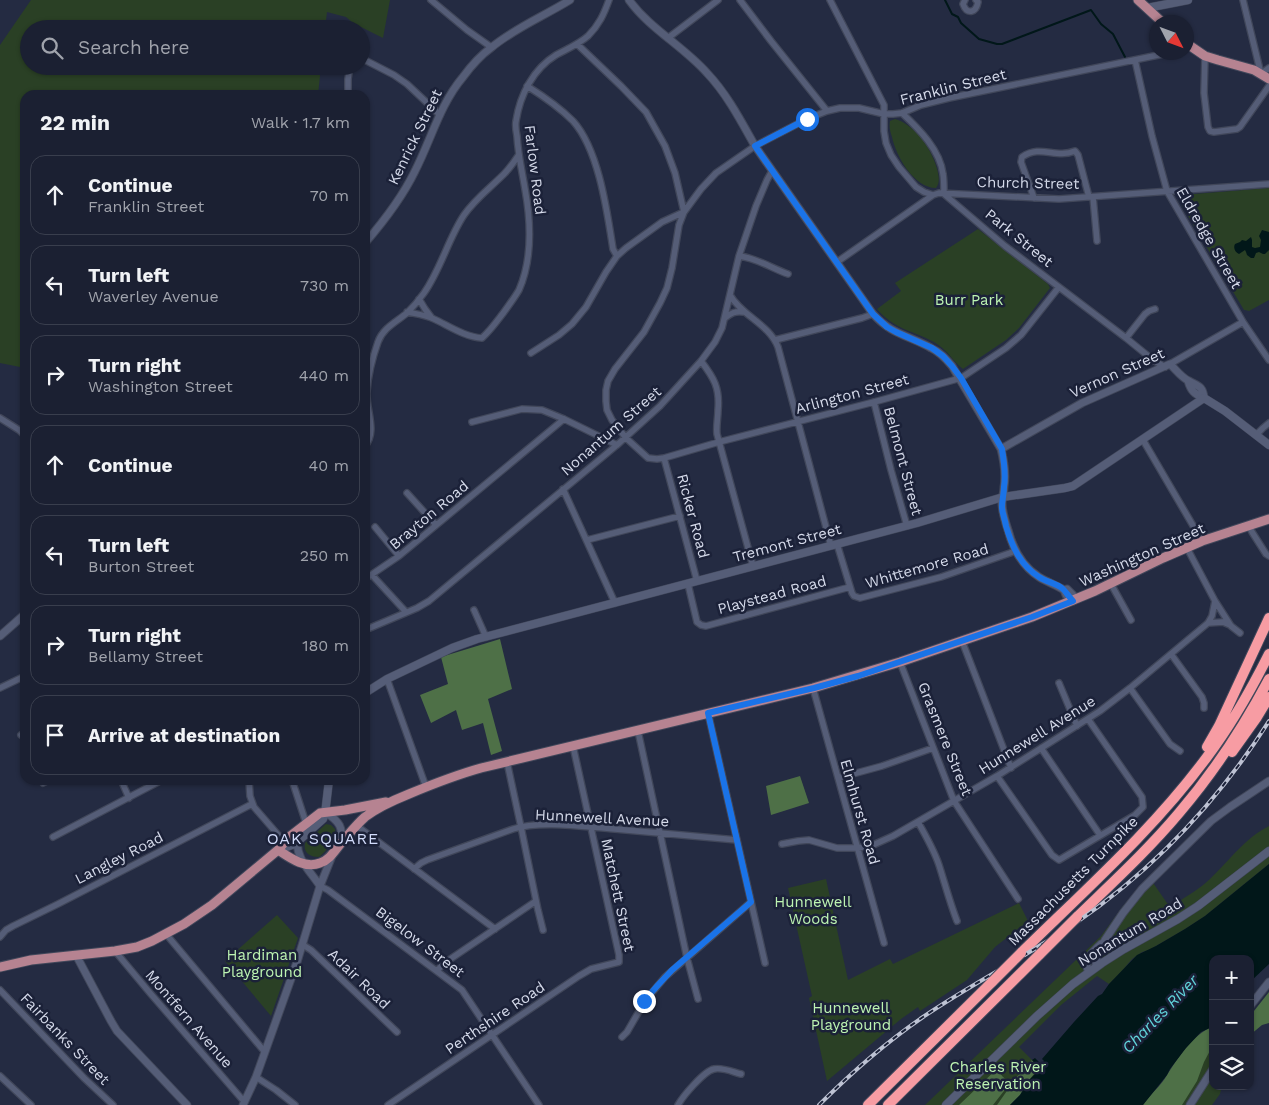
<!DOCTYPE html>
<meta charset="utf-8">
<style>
:root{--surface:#1b2032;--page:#24283a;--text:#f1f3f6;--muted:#a0a3ac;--line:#393e4d}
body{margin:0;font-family:"Work Sans",sans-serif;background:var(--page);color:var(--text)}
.controls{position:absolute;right:15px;bottom:15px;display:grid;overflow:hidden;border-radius:10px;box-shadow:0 1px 4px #0004}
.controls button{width:45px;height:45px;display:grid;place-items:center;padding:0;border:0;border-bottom:1px solid var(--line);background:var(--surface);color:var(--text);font:25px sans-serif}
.compass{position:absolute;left:1149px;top:15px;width:45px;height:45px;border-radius:50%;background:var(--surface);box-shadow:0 1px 4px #0004;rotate:132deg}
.stop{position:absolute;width:15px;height:15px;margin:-11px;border:4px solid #1a73e8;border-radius:50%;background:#fff}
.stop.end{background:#1a73e8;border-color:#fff;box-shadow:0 1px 5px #0008}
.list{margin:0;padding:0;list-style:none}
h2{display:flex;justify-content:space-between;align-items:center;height:65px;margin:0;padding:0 20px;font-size:21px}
h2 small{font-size:16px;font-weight:400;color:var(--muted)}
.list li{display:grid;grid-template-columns:32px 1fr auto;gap:15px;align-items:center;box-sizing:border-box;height:80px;margin:0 10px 10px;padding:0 10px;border:1px solid var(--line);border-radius:15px}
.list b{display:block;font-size:19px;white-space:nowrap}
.list p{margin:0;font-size:16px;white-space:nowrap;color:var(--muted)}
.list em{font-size:16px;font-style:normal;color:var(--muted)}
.icon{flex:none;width:28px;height:28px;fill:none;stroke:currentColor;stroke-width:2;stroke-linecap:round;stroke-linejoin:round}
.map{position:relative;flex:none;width:1269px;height:1105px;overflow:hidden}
.search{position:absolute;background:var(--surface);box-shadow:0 1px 4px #0004;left:20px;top:20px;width:350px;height:55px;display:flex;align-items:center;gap:12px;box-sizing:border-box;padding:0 18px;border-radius:28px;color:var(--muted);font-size:19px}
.panel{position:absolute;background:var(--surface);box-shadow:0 1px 4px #0004;left:20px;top:90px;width:350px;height:695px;border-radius:15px}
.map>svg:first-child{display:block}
</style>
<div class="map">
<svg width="1269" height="1105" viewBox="0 0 1269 1105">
<rect width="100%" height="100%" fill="#242b42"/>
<path fill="#2a4025" d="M31 0H390L383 38 353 23 346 17 327 12 325 29H29V66H321L318 95H25V368L0 363V45Z
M895 119C903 121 912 128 918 134 927 143 946 177 936 188 914 188 896 156 892 137 890 131 889 127 890 121Z
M1269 188V300L1249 311 1245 310H1244L1178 199 1180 195H1182Z
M978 229 1048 284 1050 288 1019 328 1006 340 963 369C952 361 948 350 934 342 912 330 895 330 877 309L901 291 895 283Z
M326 824 331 825 335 829C336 839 327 851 319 857 310 857 303 853 305 843Z
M1269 826V864L1205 916 1185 929 1149 950 1142 952 1132 959 1121 972 1109 984 1097 976 1061 1005 1019 1047 1035 1063 1037 1072 1010 1105H925L1101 936 1123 906 1149 877 1167 903 1174 905C1186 896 1200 889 1210 879 1229 861 1245 838 1269 826Z
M826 879 848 980 890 959 893 964 1019 903 1028 921 995 947 967 980 920 1011 918 1007 901 1019 827 1081 809 998 812 996 788 888Z
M277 915 298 938 271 1016 225 961Z
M1213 1022V1086H1222L1220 1094 1212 1105H1143L1211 1028Z"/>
<path fill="#4e7047" d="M500 639 512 689 488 699 502 751 491 755 483 723 462 730 456 710 431 723 420 695 448 684 441 657Z
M800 776 809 803 771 815 766 786Z
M1269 992V1023L1262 1025 1250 1035V1016Z
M1213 1022V1045L1204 1062 1197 1081 1182 1105H1143C1150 1094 1161 1086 1167 1075 1177 1059 1193 1034 1212 1027L1211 1024Z
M1032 1060 1038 1067V1069L1030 1079 1020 1095 1010 1105H997L1016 1078Z
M1001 1065C997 1079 1007 1074 1007 1087L993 1105H959Z"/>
<path fill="#011719" d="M1262 230 1269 232V250L1265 254H1263L1259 252 1256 253 1254 258H1251L1247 255 1246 252 1245 250 1239 254C1235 252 1233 248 1235 244L1240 242 1242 240 1246 241 1251 237 1252 240V247L1255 248 1260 247 1261 240 1259 236Z
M1269 864V964L1250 982V959H1213V1022L1212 1027 1201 1032 1186 1048 1170 1069 1167 1075 1143 1105H1010L1020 1095 1030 1079 1037 1072 1038 1067 1032 1060 1035 1058 1041 1064 1044 1061 1042 1059 1074 1022 1098 996 1102 994 1109 984 1137 955 1156 946 1185 929 1205 916Z"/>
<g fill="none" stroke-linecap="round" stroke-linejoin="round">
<path stroke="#011719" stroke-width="2" d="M945 0 952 14 958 17 961 23 979 39 997 44H1002L1091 10 1101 24 1113 34 1125 57"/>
<defs>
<path id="minor" d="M431 0 467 30 491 47
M740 0 771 41 827 111
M830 0 884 105V131L886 143 891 155 899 167 916 187 924 192 933 195
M965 0 963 4C967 15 976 13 978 2L976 0
M1243 0 1261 74 1269 68
M668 38 718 0
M577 44 621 86 646 112 665 146 675 173 684 212 679 225 672 268 667 288 660 303 644 332 615 369 608 381 606 390V401L607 410 612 420 626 438 648 458 657 459 664 458 719 442 874 402 961 378 1006 348 1021 335 1059 287
M1205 56 1204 93 1208 127 1210 131 1214 132 1237 129 1240 127 1269 86
M361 58 394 75 407 84 440 115
M1135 60 1152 136 1167 191 1243 322 1269 360
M527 86C543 96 559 107 573 121 599 150 607 211 613 249L617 256
M348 95V79L350 66
M902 113C919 129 940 150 943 174 944 180 944 187 944 194L1005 246 1126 338 1153 360 1165 367
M1093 197 1097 241
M1034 198 1021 162 1022 157C1041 144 1055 159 1075 151L1078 155 1089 197
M365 253V242
M739 256C757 258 771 268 788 274
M837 262 933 195 939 193 1059 199 1269 184
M730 295C742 316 769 324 778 347L831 546
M419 299 425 309 431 317
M407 312C417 314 426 315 434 319 449 326 465 337 482 338 491 330 497 321 504 312 509 305 515 297 519 290 533 258 531 222 525 189 522 171 518 154 517 136 516 131 515 126 516 121 520 95 533 69 556 55 567 49 579 44 588 36 599 25 604 14 609 0
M725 318C731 313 735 311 743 312
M1126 338 1145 314 1149 311 1155 309
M775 340 862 318 873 314
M531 353 559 335 572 324 586 307 606 272 617 256 626 248 662 222 684 212 701 189 716 173 755 146 807 119 827 111 840 108H859L884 114H893L902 113 921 105 949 98 1173 52
M701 361C714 378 720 388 718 410 718 418 716 426 717 434L753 566
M1170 364 1243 322
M874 402 891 470 907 526
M0 418 19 430 25 436
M472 422 522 409 542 410 564 419 617 445
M1256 435 1263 428 1269 423
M1143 440 1202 541
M365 446C378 431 365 408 367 391 368 376 373 356 378 342 383 328 396 322 407 313 413 307 419 300 424 293 441 269 448 239 464 215 475 199 490 188 504 174 509 169 514 162 518 156
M664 458 697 581
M563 489 615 603
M407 493 436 525
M1249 526 1252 532 1266 554 1269 556
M375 527 399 556
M587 540 680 516
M837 544 852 593 854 596 860 598 941 577 1010 553 1015 551
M372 575 406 612
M365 579 399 556 564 419
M688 584 697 622 701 625 706 626 850 587
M1111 584 1131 620
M1215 601 1231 626 1240 633
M474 610 486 637
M1208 623 1223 622 1230 625
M365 630 417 608 429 601 617 445 660 406 701 361 715 342 722 328 739 256 756 206 767 180 772 171
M962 641 1011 768
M1171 654 1202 697 1204 703V708
M900 662 954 801 1018 899
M387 679 426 787
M1059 683 1077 726
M0 688 25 676
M813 688 884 943
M1130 688 1170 744 1180 751
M708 713 765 963
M638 731 687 958 698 999
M21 735 25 732
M1041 748 1100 835
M507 762 521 827 538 910 543 930
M997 776 1052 855 1059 860 1135 815 1143 807 1142 797 1088 719
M838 778 882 766 933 748
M121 780 129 798
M249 780 250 796 254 807 280 837 286 846
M292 780 306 823
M43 783 49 780
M918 822C926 836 934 850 939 865 945 884 950 903 957 921
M357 826 495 929
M53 837 162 780
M782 844 798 841 809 840 837 848H858L873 845 893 836 997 776 1100 711 1130 688 1208 623 1212 616 1215 601 1187 548
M414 869 421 863 427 860 513 829C541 820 585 827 615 829 656 833 696 836 737 840
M320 886 328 890 462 990 539 1105
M166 934 264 1051
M0 937 6 930 13 926 58 904 252 804
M303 945 311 950 397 1032
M115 951 150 993 241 1098 245 1101
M437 971 443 964 536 901
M0 990 84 1078 113 1105
M622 1037 627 1032 645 1001 665 977 751 902
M0 1076 31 1105
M256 1077 276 1090 295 1105
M388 1105 579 976 591 969 619 962V955L573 746
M678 1105C683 1096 704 1071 714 1069 722 1067 733 1072 741 1074"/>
<path id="tertiary" d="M629 0C650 29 683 46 707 73 727 94 741 121 755 146L873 314C892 335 908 335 931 348 940 352 946 359 952 366L1001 449C1004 461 1006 475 1004 487 1004 493 1002 498 1002 503 1002 512 1005 521 1008 530 1013 549 1022 566 1039 577 1047 582 1056 585 1064 590L1067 589 1073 595V601L1066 595 1064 590
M365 243C384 221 402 198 415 171 431 140 440 104 463 77 471 66 481 55 492 47 515 28 544 16 570 0
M1188 381C1191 391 1194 394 1204 398
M1001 449 1082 403 1170 364C1176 370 1182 378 1189 381 1198 386 1203 386 1204 398
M0 636 25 614
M325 812C339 821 345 828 339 844
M298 839C294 857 311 872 320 886
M76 955 111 1021 117 1031 187 1105
M1096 967V960L1105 940 1123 913 1142 889 1211 821 1230 807 1269 781
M1089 972C1082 960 1093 952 1101 944
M1250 1006 1269 982
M243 1105 256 1077 297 962 320 886 332 856
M1190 1105 1213 1069"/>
<path id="secondary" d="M1147 8 1188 0
M365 693 387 679 452 648 477 639 917 523 1003 497 1065 488 1073 486 1204 398 1225 411 1269 445
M278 850 295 844 323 819 325 814 329 780
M946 1105 1037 1016 1073 984 1102 963 1124 949 1178 919 1198 906 1269 851"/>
<path id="primary" d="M1138 0 1162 22
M1186 43 1205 56 1218 60 1254 70 1269 79
M278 850C290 858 305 869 320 863 330 860 335 850 342 842 349 834 357 824 365 817 378 807 394 800 409 794 433 784 456 775 481 768L813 688 900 662 1032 617 1095 591 1163 558 1202 541 1269 519
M0 967 31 960 115 951 137 947 152 941 184 924 212 905 278 850 289 837 320 813 345 810 386 802"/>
<path id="motorway" d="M1207 747 1219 726 1269 618
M1232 752 1257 717 1269 697
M1077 917C1112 883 1148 850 1179 813 1214 772 1244 726 1269 679
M1021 953C1085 890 1153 830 1207 757 1231 725 1251 690 1269 654
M868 1105 993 981
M888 1105 1040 954"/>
</defs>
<use href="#minor" stroke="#41475a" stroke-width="8"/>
<use href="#tertiary" stroke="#41475a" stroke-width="9"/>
<use href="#secondary" stroke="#41475a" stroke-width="9"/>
<use href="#primary" stroke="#41475a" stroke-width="11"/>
<use href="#motorway" stroke="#41475a" stroke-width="12"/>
<use href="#minor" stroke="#555d77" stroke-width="5.5"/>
<use href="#tertiary" stroke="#555d77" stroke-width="7"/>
<use href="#secondary" stroke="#555d77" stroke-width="8"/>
<use href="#primary" stroke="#b68391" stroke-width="9"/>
<use href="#motorway" stroke="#f79ca3" stroke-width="10"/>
<defs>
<path id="rail" d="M819 1105C851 1073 885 1043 923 1017 973 983 1027 956 1077 922 1154 869 1219 800 1269 721"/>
</defs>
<use href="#rail" stroke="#bdc2d3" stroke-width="4"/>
<use href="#rail" stroke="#1b2138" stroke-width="2" stroke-dasharray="5.5" stroke-linecap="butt"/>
<defs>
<path id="motorway-bridge" d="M1040 954 1077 917
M993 981 1021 953"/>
</defs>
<use href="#motorway-bridge" stroke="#41475a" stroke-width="12" stroke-linecap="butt"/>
<use href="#motorway-bridge" stroke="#f79ca3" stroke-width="10"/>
</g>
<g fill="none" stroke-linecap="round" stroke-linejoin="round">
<path stroke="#1a73e8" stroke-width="6" d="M644 1001 658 985 672 970 751 902 708 713 814 688 858 676 1032 617 1073 601C1069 597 1066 592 1063 589 1057 583 1046 582 1039 577 1020 565 1012 546 1006 526 1005 519 1002 513 1002 507 1002 500 1004 494 1004 487 1006 474 1004 461 1002 449L961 378 952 366 943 356 932 348 896 332 887 327 873 314 755 146 807 119"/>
</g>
<g text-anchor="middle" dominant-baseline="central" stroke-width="5" stroke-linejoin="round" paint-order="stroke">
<g font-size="15" fill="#d5daea" stroke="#1b2138">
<text transform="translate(953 87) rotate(-14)">Franklin Street</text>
<text transform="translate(415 137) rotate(-64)">Kenrick Street</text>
<text transform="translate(535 170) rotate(83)">Farlow Road</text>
<text transform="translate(1028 183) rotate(1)">Church Street</text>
<text transform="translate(1019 238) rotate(39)">Park Street</text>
<text transform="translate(1209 238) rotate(60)">Eldredge Street</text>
<text transform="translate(1117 373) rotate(-24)">Vernon Street</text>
<text transform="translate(852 394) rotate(-15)">Arlington Street</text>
<text transform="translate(611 431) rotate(-41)">Nonantum Street</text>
<text transform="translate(903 461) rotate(75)">Belmont Street</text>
<text transform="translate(429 515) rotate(-40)">Brayton Road</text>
<text transform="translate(693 516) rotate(75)">Ricker Road</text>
<text transform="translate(787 543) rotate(-15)">Tremont Street</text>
<text transform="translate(1142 555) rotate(-24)">Washington Street</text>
<text transform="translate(927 566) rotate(-16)">Whittemore Road</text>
<text transform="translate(772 595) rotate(-15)">Playstead Road</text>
<text transform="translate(1037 735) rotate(-32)">Hunnewell Avenue</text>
<text transform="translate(945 739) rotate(68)">Grasmere Street</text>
<text transform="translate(860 812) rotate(74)">Elmhurst Road</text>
<text transform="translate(602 818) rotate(3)">Hunnewell Avenue</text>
<text transform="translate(119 858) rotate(-27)">Langley Road</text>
<text transform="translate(1073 881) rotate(-45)">Massachusetts Turnpike</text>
<text transform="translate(618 895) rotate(78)">Matchett Street</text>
<text transform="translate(1130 932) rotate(-31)">Nonantum Road</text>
<text transform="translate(420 942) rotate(37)">Bigelow Street</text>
<text transform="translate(359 979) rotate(44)">Adair Road</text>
<text transform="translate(495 1018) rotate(-34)">Perthshire Road</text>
<text transform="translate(189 1019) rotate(49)">Montfern Avenue</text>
<text transform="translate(65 1039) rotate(46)">Fairbanks Street</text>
</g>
<g font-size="15" fill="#bdf4b2" stroke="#1b2138">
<text x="969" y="300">Burr Park</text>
<text x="813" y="902">Hunnewell<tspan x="813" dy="17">Woods</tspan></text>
<text x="262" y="955">Hardiman<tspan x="262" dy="17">Playground</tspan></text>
<text x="851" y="1008">Hunnewell<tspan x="851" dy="17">Playground</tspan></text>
<text x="998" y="1067">Charles River<tspan x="998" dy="17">Reservation</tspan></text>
</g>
<g font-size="16" letter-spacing="1" fill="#d2dcfb" stroke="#1b2138">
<text x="323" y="838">OAK SQUARE</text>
</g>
<g font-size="16" font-style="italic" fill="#61d4db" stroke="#1b2138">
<text transform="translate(1160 1014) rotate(-46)">Charles River</text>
</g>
</g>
</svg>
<div class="controls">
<button>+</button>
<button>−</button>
<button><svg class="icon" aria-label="layers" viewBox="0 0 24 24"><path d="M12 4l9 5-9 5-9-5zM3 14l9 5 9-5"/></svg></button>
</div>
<svg class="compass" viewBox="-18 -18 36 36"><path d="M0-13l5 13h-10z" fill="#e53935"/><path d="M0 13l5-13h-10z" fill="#a0a3ac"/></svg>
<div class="stop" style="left:807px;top:119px"></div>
<div class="stop end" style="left:644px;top:1001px"></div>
<div class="search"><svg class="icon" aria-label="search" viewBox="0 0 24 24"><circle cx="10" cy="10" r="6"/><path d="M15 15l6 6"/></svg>Search here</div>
<section class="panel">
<h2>22 min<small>Walk · 1.7 km</small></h2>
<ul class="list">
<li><svg class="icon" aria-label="ahead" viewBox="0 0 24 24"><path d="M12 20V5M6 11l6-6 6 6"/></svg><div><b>Continue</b><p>Franklin Street</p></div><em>70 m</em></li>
<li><svg class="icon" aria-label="left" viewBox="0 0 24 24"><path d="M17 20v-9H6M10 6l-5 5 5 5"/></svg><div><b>Turn left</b><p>Waverley Avenue</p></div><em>730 m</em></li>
<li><svg class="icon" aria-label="right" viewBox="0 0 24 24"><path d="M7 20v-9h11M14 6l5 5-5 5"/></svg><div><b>Turn right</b><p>Washington Street</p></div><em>440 m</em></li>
<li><svg class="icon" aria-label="ahead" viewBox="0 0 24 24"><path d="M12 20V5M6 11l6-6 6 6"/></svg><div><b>Continue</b></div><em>40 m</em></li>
<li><svg class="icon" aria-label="left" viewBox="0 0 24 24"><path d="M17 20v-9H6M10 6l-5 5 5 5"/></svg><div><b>Turn left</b><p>Burton Street</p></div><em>250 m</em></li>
<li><svg class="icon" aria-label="right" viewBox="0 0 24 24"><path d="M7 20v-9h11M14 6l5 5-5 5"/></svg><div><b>Turn right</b><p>Bellamy Street</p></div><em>180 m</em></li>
<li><svg class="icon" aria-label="arrive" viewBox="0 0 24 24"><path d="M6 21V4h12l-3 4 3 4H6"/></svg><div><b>Arrive at destination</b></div></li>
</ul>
</section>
</div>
